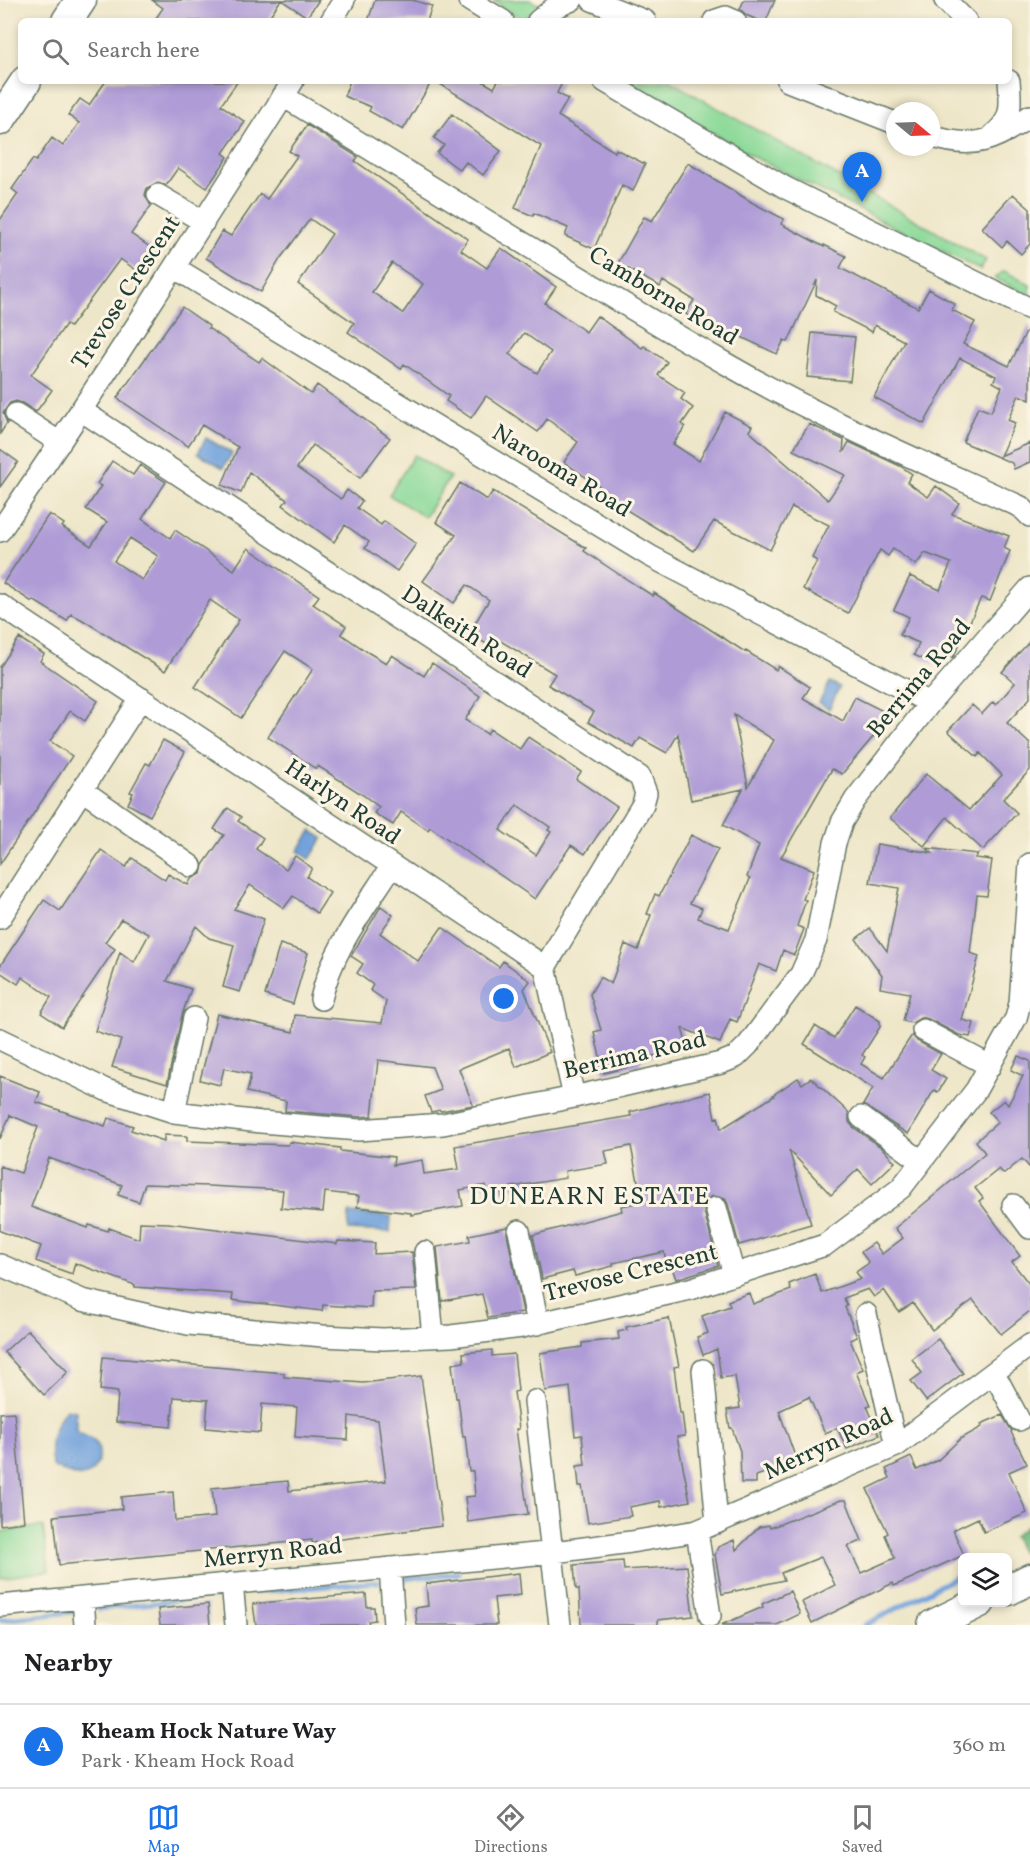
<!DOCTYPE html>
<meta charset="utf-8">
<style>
:root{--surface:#fff;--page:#f6f6f6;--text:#202124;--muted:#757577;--line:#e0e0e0;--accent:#1a73e8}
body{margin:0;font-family:Vollkorn,serif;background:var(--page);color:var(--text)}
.controls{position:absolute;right:18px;bottom:18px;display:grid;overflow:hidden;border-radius:9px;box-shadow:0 3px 9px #0003}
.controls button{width:54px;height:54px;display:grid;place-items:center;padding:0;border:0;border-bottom:2px solid var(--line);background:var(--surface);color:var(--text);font:30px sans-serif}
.compass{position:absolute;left:886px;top:102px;width:54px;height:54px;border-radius:50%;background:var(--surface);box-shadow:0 3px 9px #0003;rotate:109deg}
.you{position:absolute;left:504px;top:999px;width:21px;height:21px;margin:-15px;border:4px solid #fff;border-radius:50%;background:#1a73e8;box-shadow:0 0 0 9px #1a73e833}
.badge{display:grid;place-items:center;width:39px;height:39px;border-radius:50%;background:var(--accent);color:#fff;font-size:20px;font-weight:700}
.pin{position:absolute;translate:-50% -50px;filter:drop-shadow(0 2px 3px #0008)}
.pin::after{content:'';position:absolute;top:32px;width:21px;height:18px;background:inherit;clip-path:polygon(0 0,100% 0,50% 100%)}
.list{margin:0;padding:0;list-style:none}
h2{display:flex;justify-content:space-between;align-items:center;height:78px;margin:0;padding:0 24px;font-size:26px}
h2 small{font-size:20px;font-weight:400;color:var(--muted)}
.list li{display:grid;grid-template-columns:39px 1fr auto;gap:18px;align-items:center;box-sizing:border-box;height:84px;padding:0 24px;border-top:2px solid var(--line)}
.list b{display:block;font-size:22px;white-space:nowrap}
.list p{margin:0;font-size:20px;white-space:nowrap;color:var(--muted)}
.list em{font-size:20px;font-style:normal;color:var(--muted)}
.icon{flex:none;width:33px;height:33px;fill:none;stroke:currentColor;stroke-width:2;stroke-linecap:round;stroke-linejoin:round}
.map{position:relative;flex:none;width:1030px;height:1625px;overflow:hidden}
.search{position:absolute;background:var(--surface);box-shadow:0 3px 9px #0003;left:18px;right:18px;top:18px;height:66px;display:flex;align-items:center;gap:15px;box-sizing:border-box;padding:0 21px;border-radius:9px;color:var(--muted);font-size:22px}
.sheet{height:162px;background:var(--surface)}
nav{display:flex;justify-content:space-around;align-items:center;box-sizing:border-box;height:84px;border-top:2px solid var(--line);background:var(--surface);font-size:16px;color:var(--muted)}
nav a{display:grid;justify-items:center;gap:3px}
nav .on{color:var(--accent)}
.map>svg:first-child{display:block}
</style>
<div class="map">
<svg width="1030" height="1625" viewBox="0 0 1030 1625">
<rect width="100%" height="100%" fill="#fcf5e5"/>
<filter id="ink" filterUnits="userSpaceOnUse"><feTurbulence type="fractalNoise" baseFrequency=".0167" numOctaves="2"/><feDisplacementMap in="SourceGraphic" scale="12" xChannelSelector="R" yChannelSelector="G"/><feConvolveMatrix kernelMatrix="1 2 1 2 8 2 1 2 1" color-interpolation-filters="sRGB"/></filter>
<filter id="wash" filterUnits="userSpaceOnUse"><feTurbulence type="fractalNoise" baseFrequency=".008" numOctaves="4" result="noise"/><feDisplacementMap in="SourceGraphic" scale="24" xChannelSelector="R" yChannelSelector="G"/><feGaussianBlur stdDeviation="1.35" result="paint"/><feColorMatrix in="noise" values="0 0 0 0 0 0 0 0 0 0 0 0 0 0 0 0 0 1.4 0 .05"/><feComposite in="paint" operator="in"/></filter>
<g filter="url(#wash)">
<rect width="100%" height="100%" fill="#eee6c8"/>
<path fill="#8ad998" stroke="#548b66" stroke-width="1.5" d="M493 0H530L541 6 523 20Z
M627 81H670L986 260 980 270 750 155Z
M1004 271 1030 285V296L995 278Z
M414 455 450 477 425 517 389 495Z
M43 1526 49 1571 0 1578V1532Z"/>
<path fill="#6fb980" stroke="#477b5a" stroke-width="1.5" d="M1030 1524V1548L1021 1552 1013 1536Z"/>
<path fill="#72a2dc" stroke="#487088" stroke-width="1.5" d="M206 438 232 453 223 468 198 453Z
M830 682 840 687 829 709 819 703Z
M311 831 323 838 310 859 298 851Z
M349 1213 391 1216 390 1232 348 1230Z
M66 1409 76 1411V1430C82 1437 95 1437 98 1447 100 1453 99 1461 96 1466 86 1485 67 1472 53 1467 47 1445 52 1427 66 1409Z"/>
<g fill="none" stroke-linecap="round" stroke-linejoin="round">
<path stroke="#72a2dc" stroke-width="5" d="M401 1579 459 1573
M253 1592 378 1582
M99 1609 217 1596
M0 1620 72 1612
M865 1625 962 1574"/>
</g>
<g id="blocks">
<path fill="#af9cd7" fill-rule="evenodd" d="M152 0H281L266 21H154L163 8Z
M281 0H319L307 17Z
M375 0H412L432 6 427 21H368Z
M744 0H775L766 21H760L746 15 740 9Z
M106 81H238L221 105 245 122 223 153 228 157 207 188 178 168 166 185 158 182 147 188 145 195 151 206 131 234 157 252 142 274 120 259 70 327 66 324 31 375 52 390 36 412 22 403 16 401 10 403 3 413 7 423 0 434V220L18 194 12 189 33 159 36 161 52 138 63 146 79 123 68 115 80 99 89 105Z
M350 81H432L403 130 369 111 371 107 344 96Z
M435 81H482L494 88 498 81H563L557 93 568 99 558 116 615 152 616 149 645 164 633 191 622 185 594 249 565 236 568 228 534 213 533 216 515 208 541 146Z
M452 114 501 151 483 175 466 162 460 170 437 153 444 145 434 138Z
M307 125 358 157 355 161 468 239 461 250 487 268 501 248 556 287 545 303 586 332 597 316 642 348 644 346 667 362 658 375 685 393 681 399 693 408 682 424 685 427 673 444 699 461 725 412 752 426 749 431 828 500 845 475 793 450 809 424 844 440 843 453 849 442 900 466 912 474 907 482 928 497 936 486 959 503 952 514 1009 536 1004 548 1010 551 990 601 981 598 954 656 952 658 945 655 940 667 914 655 919 643 900 635 909 617 894 610 910 576 940 590 951 563 925 553 916 565 893 549 888 556 880 550 848 613 803 589 817 561 812 558 829 525 792 507 770 550 714 521 694 551 625 509 627 506 564 462 578 442 547 419 538 432 486 396 471 418 446 401 449 396 404 364 401 369 348 332 354 323 298 284 332 234 310 219 280 259 261 292 206 258 222 231 231 236 260 194 267 199 297 156 289 151ZM392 263 423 284 403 313 372 292ZM524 333 551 352 537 373 509 354Z
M688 163 753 203 784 219 781 224 824 247V245L846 256 840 268 918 308 929 289 955 304 952 310 975 322 963 344 1009 366 1030 324V400L1019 395 1008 420 1015 423 1000 456 1030 443V462L1014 469 1012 463 963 442 978 407 991 412 1002 387 993 382 996 376 960 358 924 424 874 397 904 341 875 325 872 332 833 312 836 306 816 295 817 280 788 342 784 340 777 354 735 334 729 343 686 314 694 300 663 281 660 287 618 263 644 217 652 221Z
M1013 194 1030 209V244L1021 254 1007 241 1002 247 982 228Z
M182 307 209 326 208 328 259 362 262 358 311 394 317 385 390 438 360 478 313 445 297 468 341 499 347 490 362 501 357 508 381 525 384 521 416 544 397 571 365 548 369 542 345 525 334 542 283 505 287 500 249 472 241 493 222 485 238 447 202 425 188 446 117 398Z
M812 333 855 337 850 381 807 377Z
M0 449 18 462 0 487Z
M112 461 133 475 140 465 166 482 142 519 170 538 175 530 234 570 248 548 319 596 313 604 346 626 341 634 369 653 386 663 392 655 424 676 432 663 480 696 465 720 487 734 490 729 520 749 528 737 581 772 576 779 617 807 585 854 571 845 535 899 430 827 428 830 401 812 393 825 374 813 379 807 363 795 318 766 316 769 268 737 313 669 285 651 241 718 195 687 239 620 210 600 165 671 81 619 71 614 67 621 33 600 32 602 3 583 49 514 64 524 62 527 91 546 107 522 86 509 101 486 97 484ZM130 538 158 556 142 580 114 561ZM517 805 550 827 548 830 551 832 536 855 500 830Z
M460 483 487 500 493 491 586 548 584 551 617 573 653 596 654 593 745 652 746 651 776 670 778 666 810 687 803 698 843 721 855 697 885 712 873 737 842 774 832 769 781 857 814 870 803 899 806 900 797 926 804 929 794 955 783 950 776 971 759 964 737 1022 730 1019 720 1043 682 1028 687 1046 640 1060 641 1064 604 1073 594 1032 601 1030 590 994 600 977 611 984 625 944 638 950 651 915 647 914 655 894 659 896 691 835 718 849 690 903 702 908 698 918 729 929 750 879 747 877 759 845 723 825 743 789 691 800 678 734 667 753 640 738 634 748 588 722 594 712 548 685 555 674 499 640 494 649 469 633 489 600 467 585 454 603 423 581 456 535 436 522ZM734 715 774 740 748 787 747 781Z
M19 638 44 654 40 661 98 701 85 721 70 711 50 741 72 756 0 864V667Z
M1030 641V698L1007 723 1030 744V770L1003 799 1017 813 983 850 947 817 924 846 890 818 926 774 969 810 1002 775 980 753 977 757 948 731 972 705 982 714 993 702 996 705 1015 683 1002 672Z
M163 740 185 752 150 816 128 804 133 793 130 792 146 763 150 765Z
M228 808 241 817 238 821 263 838 256 849 286 869 295 856 312 868 307 877 330 893 317 913 293 896 284 908 250 885 234 909 264 919 240 992 223 987 234 945 209 938 196 926 167 981 191 989 182 1015 167 1084 112 1067 121 1040 95 1031 120 952 134 962 149 934 121 919 105 942 115 949 62 1027 41 1013 51 997 22 977 18 984 0 972V966L44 900 60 911 101 850 126 867 132 858 165 880 168 874 188 885 191 879 201 874 203 865 224 835 214 829Z
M877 844 932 853 926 848 978 854 975 858 992 860 987 896 977 895 970 953 979 956 962 1020 974 1023 970 1037 959 1035 928 1019 922 1017 912 1023 903 1021 910 993 880 988 882 975 856 939 870 928 887 951 899 888 870 883Z
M381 906 393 915 380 933 418 961 442 927 499 967 503 961 530 981 524 989 550 1052 516 1067 509 1048 459 1069 473 1105 441 1111 440 1110 431 1112 425 1096 441 1090 432 1067 378 1060 372 1116 359 1117 285 1111 286 1101 247 1092 251 1074 224 1068 220 1085 200 1080 217 1014 293 1032 295 1015 382 1023 386 1001 370 990 373 985 357 973 363 964 351 956Z
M280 944 308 953 293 1004 265 995Z
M855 1005 880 1021V1027L862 1055 865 1057 861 1064 884 1078 912 1035 917 1041 941 1054 931 1070 946 1079 938 1092 934 1090 908 1134 863 1105 873 1088 804 1044 815 1026 834 1038Z
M1018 1056 1030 1061V1168L1022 1159 1004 1174 999 1169 975 1188 983 1198 979 1201 1020 1256 1012 1262 1030 1285V1311L1001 1334 973 1300 932 1330 913 1303 899 1312 884 1290 874 1297 868 1289 844 1298 847 1306 845 1307 857 1337 850 1340 863 1369 856 1372 870 1405 867 1406 879 1435 847 1449 837 1428 825 1433 809 1397 779 1411 797 1462 756 1476V1483H741L740 1451 732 1428H730L727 1410 740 1408 735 1376 721 1378 717 1349 703 1355 697 1337 708 1333 702 1316 730 1306 728 1301 749 1293 753 1304 791 1290 789 1284 815 1274 822 1293 861 1279 856 1272 869 1263 861 1252 874 1243 882 1254 903 1238 895 1228 985 1153 976 1141 998 1122 989 1112 1004 1100 1008 1105 1023 1076 1011 1070Z
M0 1076 40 1092 36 1102 105 1126 108 1118 133 1126 131 1130 164 1141V1135L187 1136V1141L288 1145 289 1142 340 1148V1151L394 1157 393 1165 422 1160 424 1174 459 1169 455 1146 631 1116 630 1112 710 1092 715 1118 718 1117 721 1129 774 1096 773 1095 798 1078 802 1084 811 1078 846 1110 849 1113V1122L853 1127 882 1148 895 1162 872 1184 858 1169 831 1195 789 1150 811 1224 739 1245 728 1204 725 1199 713 1196 707 1199 704 1211 718 1266 676 1279 671 1265 667 1266 664 1252 613 1263V1266L575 1276 573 1271 542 1279 533 1235 622 1211 621 1206 642 1202 631 1146 605 1151 608 1164 565 1171 566 1178 511 1187 512 1190 488 1194 486 1185 460 1190 463 1206 411 1215V1213L357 1207 359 1196 325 1192 323 1212 281 1208 283 1190 209 1186 145 1184 139 1202 118 1195 122 1185 49 1158 31 1207 88 1228 89 1225 108 1231 109 1228 139 1239 140 1222 168 1223 337 1244 338 1241 375 1243 374 1254 412 1252 416 1290 372 1291 371 1308 323 1305 322 1311 232 1300 233 1294 135 1287V1285L75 1263 72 1274 36 1261 41 1246 0 1231V1166L21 1173 38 1127 10 1115 0 1139Z
M507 1227V1234L523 1312 488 1318 482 1294 442 1301 437 1247 470 1241 469 1235Z
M669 1318 679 1366 674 1367 680 1413H682L685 1436 677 1437 690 1501 661 1507 660 1501 629 1507 631 1516 588 1523 582 1486H579L577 1466 585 1465 582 1435 575 1436 570 1387 545 1391 540 1353 582 1347V1343L619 1339 618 1332 627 1330 626 1327Z
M28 1330 68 1372 44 1395 4 1352Z
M938 1339 963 1373 926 1401 911 1381 922 1373 912 1359Z
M492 1350V1356L514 1354 518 1391 514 1392 519 1429H516L528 1514 468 1522 465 1497 475 1496 473 1471H469L465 1436 463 1437 458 1398H456L452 1364 464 1362 463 1353Z
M103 1357 284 1373V1377L363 1383 421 1376 442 1526 312 1543V1540L59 1565 54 1516 122 1509 121 1497 173 1492 175 1521 215 1517 212 1488 288 1481 289 1491 386 1481 378 1420 349 1416 348 1440 295 1437 297 1407 262 1404 260 1433 206 1428 208 1400 174 1397 171 1427 116 1422 118 1392 100 1390Z
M14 1412 24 1522 0 1525V1413Z
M1002 1415 1012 1431 1011 1432 1027 1464 1009 1472 1027 1513 984 1532 978 1518 953 1530 964 1555 894 1586 893 1583 812 1623 802 1602 835 1585 821 1557 781 1573 784 1580 722 1594 715 1555 718 1547 734 1540 736 1550 759 1527 769 1525 770 1528 841 1500H846L862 1541 848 1546 861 1573 895 1558 885 1535 888 1533 867 1489 890 1478 886 1469 911 1457 917 1470 938 1460 960 1439 982 1427 981 1424Z
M623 1561 624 1570 687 1566 693 1616 658 1620V1625H581L579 1589H576L574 1565Z
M519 1573 521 1595 494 1598 497 1625H417L415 1608 428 1606 426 1584Z
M790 1591 800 1614 777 1625H721L763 1607 762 1604Z
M366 1594 367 1607H374L375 1620 368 1621 369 1625H256L253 1604 307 1598V1599Z
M208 1604 210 1625H160L158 1609Z"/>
</g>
</g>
<g filter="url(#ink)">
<use href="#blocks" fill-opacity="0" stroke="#677868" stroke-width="1.5"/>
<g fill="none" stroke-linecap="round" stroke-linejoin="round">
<defs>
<path id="minor" d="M469 0 503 21
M592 0 645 21
M945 0 966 21
M331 21 344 0
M538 21 554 8 572 0
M714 21 726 17 735 21
M604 81 786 188 1030 309
M788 81 895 123
M283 96C432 186 579 280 730 366 824 420 923 462 1021 507L1030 516
M993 135C1013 120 1011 104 1009 81
M931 136C973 150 995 141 1030 116
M158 195 204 222
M175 268 650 556 930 703
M82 411 640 777 646 793 643 804 545 967
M16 414 60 443
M0 531C101 383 197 232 293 81
M0 605 545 967 574 1097
M82 790 191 866
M0 918 141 698
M321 999C332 950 364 909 391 867
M923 1030 990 1066
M0 1039 106 1090 174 1112 261 1122 359 1130 443 1124 574 1097 721 1063 736 1057 748 1045 801 974 816 940 835 843 842 822 855 800 930 703 1030 588
M174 1112 194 1018
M861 1117 921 1161
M1013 1205 1030 1228
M716 1208 734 1275
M519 1231 538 1324
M425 1252 433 1337
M0 1265 82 1300 188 1324 323 1336 383 1339 451 1336 522 1327 690 1289 825 1245 901 1188 976 1090 1016 1018 1020 1003 1030 864
M866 1314 896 1446
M703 1370 717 1523
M994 1373 1019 1420
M535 1401 560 1625
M697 1531 710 1616
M390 1568 394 1625
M232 1583 236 1625
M83 1599 85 1625
M0 1606 546 1553 631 1542 697 1531 896 1446 1030 1345"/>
<path id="highway" d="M67 21 81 0
M0 120 26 81
M1008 1590 1030 1579
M933 1625 980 1602"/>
</defs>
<use href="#minor" stroke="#677868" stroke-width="24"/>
<use href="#highway" stroke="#677868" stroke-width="33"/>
<use href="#minor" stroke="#fff" stroke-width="21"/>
<use href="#highway" stroke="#fff" stroke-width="30"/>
</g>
</g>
<g text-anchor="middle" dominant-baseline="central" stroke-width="6" stroke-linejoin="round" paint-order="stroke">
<g font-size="24" fill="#1f3d34" stroke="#fcf5e5">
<text transform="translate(127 293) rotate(-57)">Trevose Crescent</text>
<text transform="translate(663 297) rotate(31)">Camborne Road</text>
<text transform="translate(561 472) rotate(31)">Narooma Road</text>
<text transform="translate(466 633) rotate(33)">Dalkeith Road</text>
<text transform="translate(920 679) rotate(-50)">Berrima Road</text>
<text transform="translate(342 803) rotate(34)">Harlyn Road</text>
<text transform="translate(635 1056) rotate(-13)">Berrima Road</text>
<text transform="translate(631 1274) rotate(-14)">Trevose Crescent</text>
<text transform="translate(829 1445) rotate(-25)">Merryn Road</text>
<text transform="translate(273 1554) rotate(-6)">Merryn Road</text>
</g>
<g font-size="26" letter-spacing="1.5" fill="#1f3d34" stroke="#fcf5e5">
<text x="590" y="1197">DUNEARN ESTATE</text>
</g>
</g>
</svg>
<div class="controls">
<button><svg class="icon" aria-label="layers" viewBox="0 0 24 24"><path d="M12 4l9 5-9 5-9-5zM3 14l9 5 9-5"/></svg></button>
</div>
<svg class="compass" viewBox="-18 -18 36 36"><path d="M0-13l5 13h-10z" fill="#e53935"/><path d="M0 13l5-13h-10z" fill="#757577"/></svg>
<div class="you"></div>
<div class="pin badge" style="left:862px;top:202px">A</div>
<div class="search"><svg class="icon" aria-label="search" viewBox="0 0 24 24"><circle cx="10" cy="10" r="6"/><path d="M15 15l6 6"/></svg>Search here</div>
</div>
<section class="sheet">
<h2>Nearby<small></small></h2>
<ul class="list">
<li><span class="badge">A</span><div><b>Kheam Hock Nature Way</b><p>Park · Kheam Hock Road</p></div><em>360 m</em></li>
</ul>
</section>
<nav>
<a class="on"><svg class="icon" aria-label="map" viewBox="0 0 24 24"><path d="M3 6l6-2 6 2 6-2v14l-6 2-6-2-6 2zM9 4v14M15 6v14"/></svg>Map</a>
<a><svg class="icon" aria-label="directions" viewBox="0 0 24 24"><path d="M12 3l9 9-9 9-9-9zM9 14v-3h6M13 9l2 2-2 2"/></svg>Directions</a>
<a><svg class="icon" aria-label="saved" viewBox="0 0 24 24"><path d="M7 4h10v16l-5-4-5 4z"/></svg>Saved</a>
</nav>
